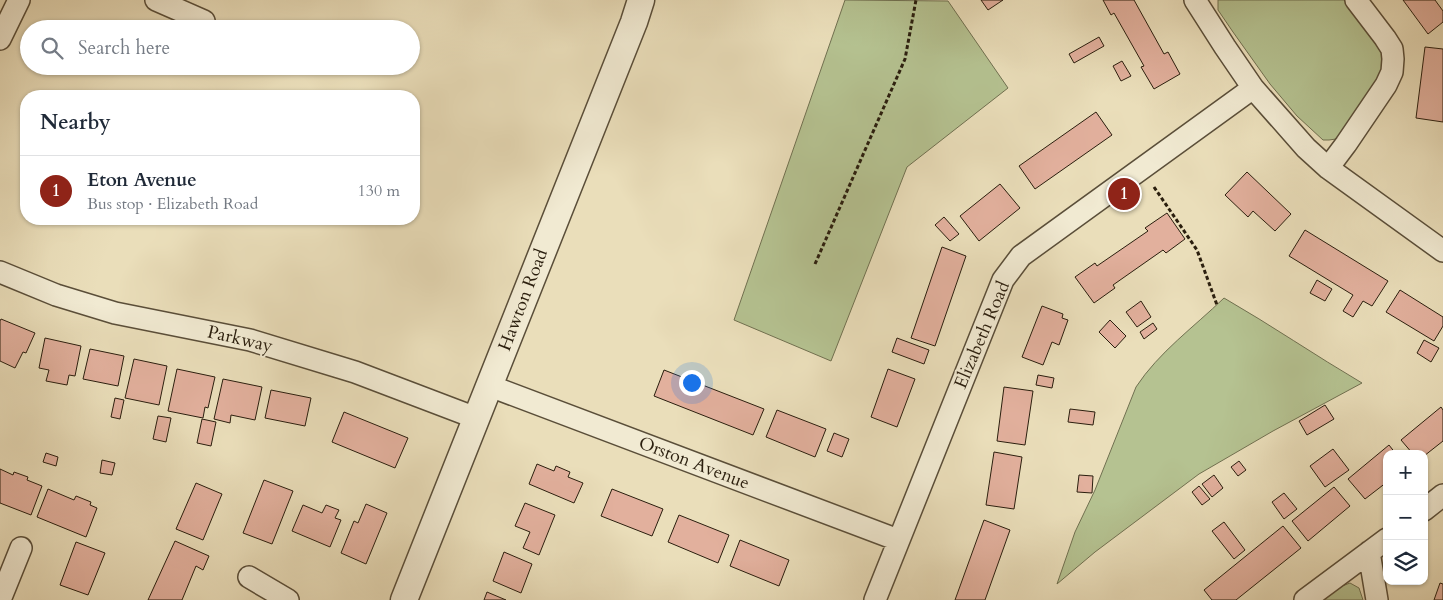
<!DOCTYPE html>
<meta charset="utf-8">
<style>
:root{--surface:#fff;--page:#f2f2f3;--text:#1f2937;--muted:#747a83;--line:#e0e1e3;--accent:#8f2418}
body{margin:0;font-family:Cardo,serif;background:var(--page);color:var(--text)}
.controls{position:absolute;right:15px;bottom:15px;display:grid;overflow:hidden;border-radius:10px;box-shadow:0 1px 4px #0004}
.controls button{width:45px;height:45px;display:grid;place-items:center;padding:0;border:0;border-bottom:1px solid var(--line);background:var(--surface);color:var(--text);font:25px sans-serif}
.you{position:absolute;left:691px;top:382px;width:18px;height:18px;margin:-12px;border:4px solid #fff;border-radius:50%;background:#1a73e8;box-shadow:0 0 0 8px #1a73e833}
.badge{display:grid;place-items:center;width:32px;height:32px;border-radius:50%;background:var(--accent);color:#fff;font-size:16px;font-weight:700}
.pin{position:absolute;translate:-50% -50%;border:2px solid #fff;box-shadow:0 1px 5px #0006}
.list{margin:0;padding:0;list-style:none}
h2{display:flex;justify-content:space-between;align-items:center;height:65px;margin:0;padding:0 20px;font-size:21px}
h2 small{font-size:16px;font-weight:400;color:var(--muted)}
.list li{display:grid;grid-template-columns:32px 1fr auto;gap:15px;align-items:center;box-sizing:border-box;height:70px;padding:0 20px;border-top:1px solid var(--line)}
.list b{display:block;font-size:19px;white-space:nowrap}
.list p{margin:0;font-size:16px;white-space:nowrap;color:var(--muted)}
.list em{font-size:16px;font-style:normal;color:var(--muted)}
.icon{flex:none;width:28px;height:28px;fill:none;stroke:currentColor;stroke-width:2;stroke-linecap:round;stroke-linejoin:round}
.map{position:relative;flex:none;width:1443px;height:600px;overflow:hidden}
.search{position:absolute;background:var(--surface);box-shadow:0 1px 4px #0004;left:20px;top:20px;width:400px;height:55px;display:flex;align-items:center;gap:12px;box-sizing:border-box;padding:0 18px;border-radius:28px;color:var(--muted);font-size:19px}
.panel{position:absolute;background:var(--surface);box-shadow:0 1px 4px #0004;left:20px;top:90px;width:400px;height:135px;border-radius:20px}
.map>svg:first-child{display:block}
</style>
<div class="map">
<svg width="1443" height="600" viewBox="0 0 1443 600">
<rect width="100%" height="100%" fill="#eadeba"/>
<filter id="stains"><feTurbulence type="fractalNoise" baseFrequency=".004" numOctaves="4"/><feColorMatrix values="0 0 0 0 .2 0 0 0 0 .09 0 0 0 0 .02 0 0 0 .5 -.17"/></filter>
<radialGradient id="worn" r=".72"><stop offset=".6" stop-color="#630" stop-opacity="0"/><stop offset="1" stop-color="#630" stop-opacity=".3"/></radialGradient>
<path fill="#b5c291" stroke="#707050" d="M845 0 948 1 1008 88 907 167 831 361 734 320Z
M1218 0H1344L1378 41 1382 49 1384 61 1381 74 1341 134 1336 139 1329 140H1323L1297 116 1270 84 1233 32 1218 10Z
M1224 298C1271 325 1316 356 1362 383L1273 431 1199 474 1095 552 1057 584 1075 532 1095 490 1136 387C1159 352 1194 327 1224 298Z
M1350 583 1359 588 1363 600H1322L1337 588Z"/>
<path fill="#e2b09d" stroke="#2a1e0e" d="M981 0H1003L988 10Z
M1103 0H1134L1164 54 1168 52 1180 74 1154 89 1141 67 1144 66 1114 13 1111 15Z
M1403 0H1435L1443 11V22L1428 34Z
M1099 37 1104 46 1074 63 1069 54Z
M1425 47 1443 49V122L1416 118Z
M1122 61 1131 76 1121 81 1113 66Z
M1096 112 1112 135 1035 189 1019 166Z
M1247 172 1291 214 1275 231 1253 211 1248 217 1225 195Z
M1000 184 1020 208 979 241 960 216Z
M1167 213 1185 239 1166 253 1163 250 1113 285 1115 288 1094 303 1075 277 1095 263 1097 266 1148 231 1145 228Z
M944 217 959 234 950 241 935 225Z
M1305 230 1388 281 1372 306 1363 301 1353 317 1343 311 1353 295 1289 256Z
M942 247 966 256 935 346 911 338Z
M1317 280 1332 289 1325 301 1310 293Z
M1400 290 1443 317V326L1434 341 1386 312Z
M1141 301 1151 317 1137 327 1126 312Z
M1042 306 1063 314 1062 318 1068 320 1059 345 1052 342 1043 365 1022 357Z
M1 319 35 333 26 353 23 352 15 368 0 361V321Z
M1110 320 1126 336 1115 348 1099 332Z
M1153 323 1157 329 1144 339 1140 332Z
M45 338 81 346 75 376 69 375 67 385 46 381 49 370 39 368Z
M897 338 929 350 924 364 892 352Z
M1424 340 1439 348 1431 362 1417 353Z
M90 349 124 356 118 386 83 379Z
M134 359 167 366 159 405 125 398Z
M177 369 215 377 208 408 205 407 203 418 168 411Z
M888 369 915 379 897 427 871 417Z
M664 370 764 409 753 435 654 396Z
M1038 375 1054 378 1052 388 1036 385Z
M223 379 262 387 255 420 231 415 230 423 214 419Z
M1004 387 1033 391 1025 445 997 441Z
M271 390 311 398 305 426 265 418Z
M115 398 124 400 120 419 111 417Z
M1325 405 1334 419 1307 435 1299 421Z
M1441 407 1443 410V441L1424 456V454H1413L1401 440Z
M1070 409 1095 412 1093 425 1068 422Z
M777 410 826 429 815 457 766 437Z
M344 412 408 438 395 468 332 442Z
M158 416 171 418 166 442 153 439Z
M202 419 216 422 211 446 197 443Z
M834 433 849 439 842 457 827 451Z
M1389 445 1396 454H1387V482L1365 499 1348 479Z
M1333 449 1349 470 1325 487 1310 466Z
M994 452 1022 457 1014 509 986 505Z
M46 453 58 457 56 466 43 462Z
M102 460 115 463 112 475 100 473Z
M1239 461 1246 470 1238 476 1231 467Z
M537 464 554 471 556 466 570 472 568 477 583 483 574 503 529 484Z
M0 469 13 475 14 472 28 477 27 480 42 486 31 515 0 503Z
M1079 475 1093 476 1092 493 1077 492Z
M1214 475 1223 488 1212 497 1202 484Z
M264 480 293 491 272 544 243 533Z
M196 483 222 494 203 540 176 529Z
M1199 486 1210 499 1202 505 1192 492Z
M1334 487 1350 506 1308 541 1292 521Z
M48 489 74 500 76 496 91 502 90 505 97 508 86 537 37 517Z
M612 489 663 509 652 536 601 516Z
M1284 493 1297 509 1284 519 1272 502Z
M525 503 555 515 539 555 523 548 530 532 515 526Z
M366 504 387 513 366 564 341 553 354 521 358 523Z
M303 505 322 513 326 505 339 510 335 518 341 520 330 547 292 531Z
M679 515 729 535 718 563 668 542Z
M984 520 1010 530 985 600H955Z
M1224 522 1245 550 1234 559 1212 531Z
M1283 526 1301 548 1236 600H1212L1204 590Z
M740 540 789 560 779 586 730 566Z
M175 541 209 556 203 570 196 566 182 600H148Z
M76 542 105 553 88 595 60 585Z
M504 552 532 564 521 593 493 581Z
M1440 583 1443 584V600H1434Z
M487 592 506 600H484Z"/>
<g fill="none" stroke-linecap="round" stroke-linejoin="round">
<defs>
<path id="minor" d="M156 0 204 21
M1195 0 1225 47 1253 88 1306 148 1328 168 1443 251
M0 39 19 0
M1328 168 1346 144 1386 85 1392 72 1393 59 1392 49 1385 38 1356 0
M0 272 56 295 115 313 250 340 355 372 476 418
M490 386 898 540
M1424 510 1443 495
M1369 552 1377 600
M249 577 288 600
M0 600 21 548
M875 600 1003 280 1021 256 1253 88
M1305 600 1387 539"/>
<path id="tertiary" d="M404 600 634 22 641 0"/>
</defs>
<use href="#minor" stroke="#5a4e39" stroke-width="24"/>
<use href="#tertiary" stroke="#5a4e39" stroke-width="29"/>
<path stroke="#2a1e0e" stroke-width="3" stroke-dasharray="4 2.5" stroke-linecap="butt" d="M1154 187 1197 250 1217 305
M815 264 905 59 916 0"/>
<use href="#minor" stroke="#f1ead2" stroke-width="21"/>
<use href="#tertiary" stroke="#f1ead2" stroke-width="26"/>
</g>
<g text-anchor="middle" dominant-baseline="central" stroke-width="4" stroke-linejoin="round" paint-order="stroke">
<g font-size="18" fill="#2a1e0e" stroke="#f1ead2">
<text transform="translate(523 300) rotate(-69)">Hawton Road</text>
<text transform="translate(982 335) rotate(-67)">Elizabeth Road</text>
<text transform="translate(240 339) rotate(13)">Parkway</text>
<text transform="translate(694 463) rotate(21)">Orston Avenue</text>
</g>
</g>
<rect width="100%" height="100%" filter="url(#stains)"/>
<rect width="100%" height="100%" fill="url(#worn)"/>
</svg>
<div class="controls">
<button>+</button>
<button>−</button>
<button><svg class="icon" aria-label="layers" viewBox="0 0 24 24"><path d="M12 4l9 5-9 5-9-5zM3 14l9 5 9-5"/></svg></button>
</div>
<div class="you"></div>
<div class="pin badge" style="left:1124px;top:194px">1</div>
<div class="search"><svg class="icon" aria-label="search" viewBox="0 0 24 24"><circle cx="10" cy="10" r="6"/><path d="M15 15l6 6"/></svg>Search here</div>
<section class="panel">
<h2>Nearby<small></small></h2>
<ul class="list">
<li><span class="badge">1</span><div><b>Eton Avenue</b><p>Bus stop · Elizabeth Road</p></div><em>130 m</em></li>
</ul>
</section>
</div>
